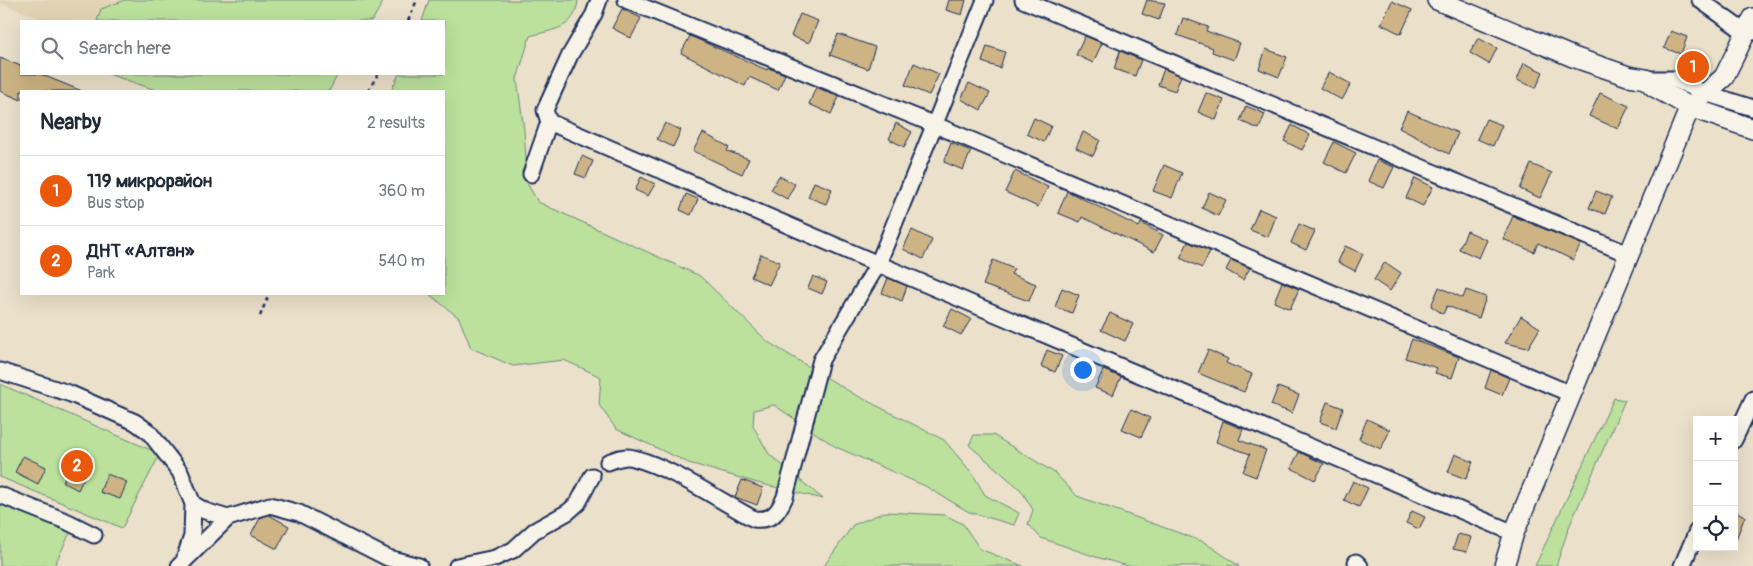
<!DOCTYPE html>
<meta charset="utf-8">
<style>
:root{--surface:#fff;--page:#f6f6f7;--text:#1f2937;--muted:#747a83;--line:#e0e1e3;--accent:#ea580c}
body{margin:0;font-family:Pangolin,sans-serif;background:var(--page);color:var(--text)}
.controls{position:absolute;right:15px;bottom:15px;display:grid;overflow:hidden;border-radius:0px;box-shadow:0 5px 20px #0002}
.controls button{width:45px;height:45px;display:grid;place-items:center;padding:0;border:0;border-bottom:1px solid var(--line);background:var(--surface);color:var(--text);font:25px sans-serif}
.you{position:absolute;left:1082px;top:369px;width:18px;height:18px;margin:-12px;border:4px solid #fff;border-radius:50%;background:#1a73e8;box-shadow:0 0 0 8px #1a73e833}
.badge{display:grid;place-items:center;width:32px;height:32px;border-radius:50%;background:var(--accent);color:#fff;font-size:16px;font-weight:700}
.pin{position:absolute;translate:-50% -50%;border:2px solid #fff;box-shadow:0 1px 5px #0006}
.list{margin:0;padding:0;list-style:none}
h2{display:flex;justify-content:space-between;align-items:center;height:65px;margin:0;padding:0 20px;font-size:21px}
h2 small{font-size:16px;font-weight:400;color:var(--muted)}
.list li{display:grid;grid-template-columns:32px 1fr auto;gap:15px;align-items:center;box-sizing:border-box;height:70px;padding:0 20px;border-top:1px solid var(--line)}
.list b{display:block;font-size:19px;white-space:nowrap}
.list p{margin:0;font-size:16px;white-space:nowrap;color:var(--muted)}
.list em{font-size:16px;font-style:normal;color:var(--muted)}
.icon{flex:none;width:28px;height:28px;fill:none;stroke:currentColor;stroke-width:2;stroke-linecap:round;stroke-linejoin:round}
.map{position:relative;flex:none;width:1753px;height:566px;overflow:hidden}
.search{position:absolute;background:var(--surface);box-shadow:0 5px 20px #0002;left:20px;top:20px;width:425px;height:55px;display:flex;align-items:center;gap:12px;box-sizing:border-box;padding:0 18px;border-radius:0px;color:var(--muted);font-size:19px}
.panel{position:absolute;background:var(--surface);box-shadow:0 5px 20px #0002;left:20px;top:90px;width:425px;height:205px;border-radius:0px}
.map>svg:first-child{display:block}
</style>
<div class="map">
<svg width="1753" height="566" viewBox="0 0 1753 566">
<rect width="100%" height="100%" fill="#ebe0ca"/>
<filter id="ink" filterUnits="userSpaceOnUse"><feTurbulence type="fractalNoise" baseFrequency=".02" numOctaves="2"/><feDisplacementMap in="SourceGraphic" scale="10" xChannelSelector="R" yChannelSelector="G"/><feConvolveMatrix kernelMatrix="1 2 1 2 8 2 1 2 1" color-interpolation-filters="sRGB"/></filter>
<g filter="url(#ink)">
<path fill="#e2d3b5" d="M0 0H121L113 21H47L0 3Z"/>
<path fill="#bbe19c" stroke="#6b887d" d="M125 0H384L372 21H97L101 9Z
M429 0H578C575 30 554 29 530 36L517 79 524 130 528 185 538 202 700 276 768 342 852 393 944 440 972 473 985 495 1019 513 1014 525 969 512 925 486 836 447 774 405 754 410 753 426 769 454 823 499 754 482 689 463 616 429 599 405 601 377 564 360 513 366 471 348 459 318 429 294H444V91H391L399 74H444V21H422Z
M108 74H338L329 91H159Z
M0 384 160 454 122 528 0 477Z
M1614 398 1625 400 1569 527 1556 566H1535Z
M974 435H993L1055 473 1077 496 1204 542 1239 566H1128L1096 557 1041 538 1028 524 1033 510 1021 490 969 445Z
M0 501 71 531 54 566H0Z
M885 512 945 515 963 524 980 549 1023 566H824L853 525Z"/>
<path fill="#ceb484" stroke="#1b2f5e" d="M949 0H966L962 15 946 10Z
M1147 0 1165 3 1159 20 1142 14Z
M1392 1 1412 10 1401 34 1381 24Z
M622 9 641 18 631 38 612 28Z
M800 14 818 21 809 43 791 36Z
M1183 18 1208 27 1206 31 1240 43 1234 60 1212 52 1213 48 1177 35Z
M1671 31 1687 37 1681 54 1664 48Z
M838 34 875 47 868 69 830 55Z
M690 36 767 70 768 68 785 74 778 90 749 77 745 86 681 53Z
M1085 36 1102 43 1093 63 1076 55Z
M1478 38 1497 48 1489 64 1470 53Z
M987 46 1005 52 1000 68 982 62Z
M1266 49 1287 57 1279 77 1259 69Z
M1120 51 1141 60 1135 76 1114 69Z
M0 58 21 66V74H40L82 91H21V100L0 91Z
M914 63 939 74 929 95 905 85Z
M1524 63 1543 72 1536 88 1517 80Z
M1164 69 1181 76 1175 91 1158 85Z
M1329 72 1351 84 1342 100 1320 88Z
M969 83 990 93 981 110 961 99Z
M816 87 839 97 831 114 809 104Z
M1206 93 1224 100 1216 120 1198 112Z
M1600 93 1629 106 1618 129 1589 116Z
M1246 106 1265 114 1259 129 1240 121Z
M1407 111 1458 133 1449 154 1399 128Z
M1034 118 1051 126 1044 142 1027 134Z
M1486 119 1502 125 1493 146 1477 139Z
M665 123 681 130 673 147 657 139Z
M896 123 912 132 904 147 889 139Z
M1292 125 1310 135 1302 150 1284 141Z
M1083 132 1100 140 1093 156 1076 148Z
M703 133 729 147 727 151 749 159 742 174 693 151Z
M1334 142 1356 153 1346 173 1324 162Z
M951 143 971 151 963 170 944 162Z
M582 156 593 161 586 178 575 174Z
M1377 160 1394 167 1384 188 1368 181Z
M1531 164 1552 173 1540 198 1520 189Z
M1164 165 1182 173 1172 198 1153 191Z
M1015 171 1048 187 1038 207 1005 192Z
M779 176 795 184 787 199 771 190Z
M641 177 655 184 648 196 635 190Z
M1415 178 1433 187 1423 206 1406 198Z
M814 182 832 189 826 204 808 197Z
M1067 191 1139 227 1141 223 1163 235 1154 252 1082 217 1080 222 1058 213Z
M1596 191 1612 197 1605 214 1589 208Z
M1209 192 1226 200 1218 216 1202 208Z
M686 194 698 199 691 215 680 210Z
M1259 209 1276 216 1268 237 1250 230Z
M1513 216 1581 244 1573 260 1538 243 1534 252 1503 239Z
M1299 224 1315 231 1306 250 1291 243Z
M912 230 932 240 923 259 903 249Z
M1467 231 1487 240 1479 258 1459 249Z
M1188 242 1210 251 1202 268 1180 258Z
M1345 246 1363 254 1355 271 1338 262Z
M761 254 780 262 769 285 751 277Z
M993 260 1014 269 1011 274 1036 284 1029 301 983 285Z
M1231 260 1250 268 1243 280 1226 270Z
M1385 262 1401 273 1390 291 1374 280Z
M813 276 827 282 822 294 808 288Z
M888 278 907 286 902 301 882 293Z
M1282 282 1299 289 1290 309 1274 302Z
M1439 287 1463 298 1466 290 1486 297 1479 318 1447 306 1443 314 1431 306Z
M1062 288 1079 295 1072 313 1055 307Z
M952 309 971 319 961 335 943 326Z
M1110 313 1133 324 1125 341 1101 330Z
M1521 316 1540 328 1528 348 1505 343Z
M1412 339 1459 357 1452 378 1435 373 1437 368 1405 358Z
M1047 350 1062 356 1055 372 1041 366Z
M1208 350 1228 359 1226 363 1252 374 1244 392 1198 373Z
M1103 370 1121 377 1113 395 1095 388Z
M1491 370 1509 378 1502 395 1485 388Z
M1278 387 1299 395 1292 413 1271 405Z
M1327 402 1343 408 1336 428 1320 422Z
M1131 409 1150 418 1141 437 1122 429Z
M1367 419 1390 430 1381 449 1359 439Z
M1223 421 1243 429 1239 440 1266 450 1256 477 1243 472 1250 454 1216 442Z
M1299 452 1324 464 1315 480 1291 468Z
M1455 454 1473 462 1466 479 1448 472Z
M23 456 46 467 38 484 15 472Z
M70 466 86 473 78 490 63 482Z
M107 474 127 482 120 499 100 492Z
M742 480 763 488 757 505 735 497Z
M1353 481 1368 488 1359 507 1344 500Z
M1412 511 1425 517 1419 529 1406 523Z
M1734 511 1745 516 1735 542H1734Z
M269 515 289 526 277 549 251 535 260 518Z
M1458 534 1471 537 1467 552 1453 549Z"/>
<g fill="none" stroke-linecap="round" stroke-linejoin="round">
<defs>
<path id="minor" d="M626 0 933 124 1571 394
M1023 0 1628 254
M1700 0 1746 33 1753 32
M1646 79H1673L1705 93 1753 108
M549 122 878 264 1514 533
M531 174 549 122 545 110 570 55 594 14 599 0
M0 371 71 394 135 422 149 432 180 472 193 504 205 511 228 518 179 566
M1734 440 1753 399
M608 462C616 459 625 455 634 458 674 469 717 499 754 519 772 521 778 513 785 497L821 360 878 264 985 0
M0 495 68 522 94 535
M228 518 270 505 299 513 388 558 419 566
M185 557 192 536 193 504
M1356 562 1360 566
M457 566 495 558 513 550 534 531 568 512 578 503 592 476
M1682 566 1697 531"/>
<path id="tertiary" d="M1437 0 1573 57 1628 76 1646 79 1654 87 1690 107 1753 129
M1504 566 1514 533 1690 107 1724 77 1753 18"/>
</defs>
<use href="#minor" stroke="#1b2f5e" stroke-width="19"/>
<use href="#tertiary" stroke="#1b2f5e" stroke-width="22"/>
<path stroke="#1b2f5e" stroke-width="2.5" stroke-dasharray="4 4" stroke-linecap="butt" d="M408 21 417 0
M368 91 378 74
M260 316 269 294"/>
<use href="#minor" stroke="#f7f3e8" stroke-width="15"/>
<use href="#tertiary" stroke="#f7f3e8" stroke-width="19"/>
</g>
</g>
</svg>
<div class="controls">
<button>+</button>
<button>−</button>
<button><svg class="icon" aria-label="locate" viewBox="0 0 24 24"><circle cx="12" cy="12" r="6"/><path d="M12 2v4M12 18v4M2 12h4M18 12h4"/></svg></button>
</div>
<div class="you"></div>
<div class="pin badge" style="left:1693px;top:67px">1</div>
<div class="pin badge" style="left:77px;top:466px">2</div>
<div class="search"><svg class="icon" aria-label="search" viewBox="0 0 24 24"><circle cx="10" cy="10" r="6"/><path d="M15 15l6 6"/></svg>Search here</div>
<section class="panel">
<h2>Nearby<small>2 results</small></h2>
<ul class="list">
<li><span class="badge">1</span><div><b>119 микрорайон</b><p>Bus stop</p></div><em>360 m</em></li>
<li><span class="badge">2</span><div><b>ДНТ «Алтан»</b><p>Park</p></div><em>540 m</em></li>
</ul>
</section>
</div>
